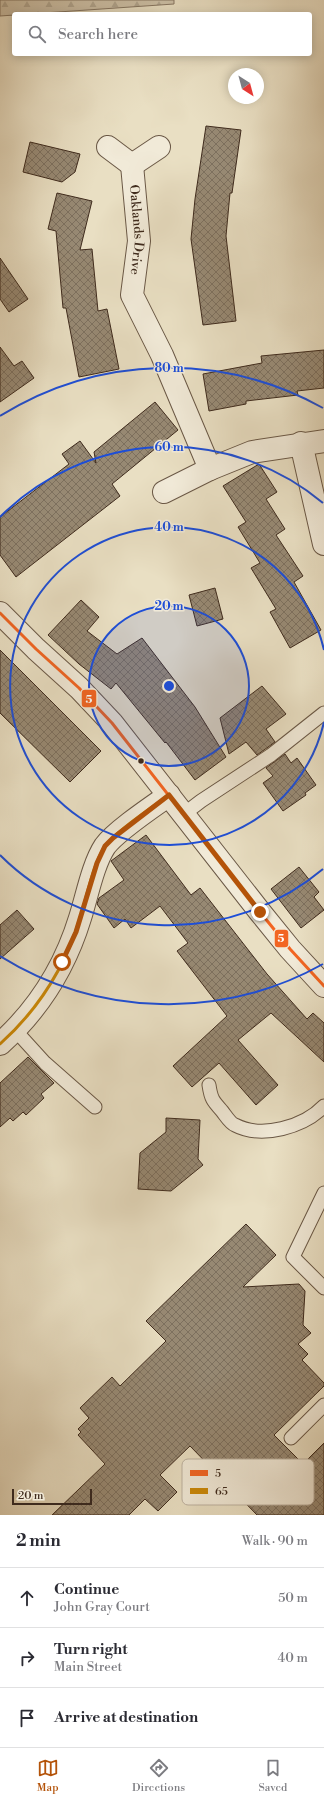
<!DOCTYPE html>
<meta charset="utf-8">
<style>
:root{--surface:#fff;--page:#f2f2f3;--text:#2b2b33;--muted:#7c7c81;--line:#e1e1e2;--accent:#b45309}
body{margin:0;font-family:"Libre Bodoni",serif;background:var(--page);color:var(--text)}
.compass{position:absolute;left:228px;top:68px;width:36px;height:36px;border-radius:50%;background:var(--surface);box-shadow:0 2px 10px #0003;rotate:144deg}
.scale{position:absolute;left:12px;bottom:10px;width:80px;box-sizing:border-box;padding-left:4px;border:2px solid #3f2b1d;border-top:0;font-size:11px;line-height:14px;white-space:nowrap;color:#3f2b1d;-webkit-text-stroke:3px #f1ead8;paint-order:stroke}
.stop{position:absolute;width:12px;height:12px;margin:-9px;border:3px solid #b45309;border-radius:50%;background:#fff}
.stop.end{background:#b45309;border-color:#fff;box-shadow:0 1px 4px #0008}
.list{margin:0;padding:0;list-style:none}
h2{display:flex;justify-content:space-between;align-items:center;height:52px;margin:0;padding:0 16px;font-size:17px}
h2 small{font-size:13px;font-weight:400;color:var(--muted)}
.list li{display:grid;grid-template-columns:26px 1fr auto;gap:12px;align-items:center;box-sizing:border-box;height:60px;padding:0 16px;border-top:1px solid var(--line)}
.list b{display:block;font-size:15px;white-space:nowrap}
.list p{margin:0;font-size:13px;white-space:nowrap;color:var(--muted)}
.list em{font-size:13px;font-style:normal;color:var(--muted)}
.icon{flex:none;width:22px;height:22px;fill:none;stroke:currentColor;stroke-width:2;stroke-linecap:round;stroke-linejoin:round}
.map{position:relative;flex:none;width:324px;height:1515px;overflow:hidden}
.search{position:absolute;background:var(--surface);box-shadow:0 2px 10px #0003;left:12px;right:12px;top:12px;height:44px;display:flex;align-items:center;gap:10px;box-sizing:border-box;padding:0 14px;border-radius:4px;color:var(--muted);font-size:15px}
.sheet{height:232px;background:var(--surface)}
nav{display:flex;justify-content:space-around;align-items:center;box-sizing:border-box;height:56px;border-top:1px solid var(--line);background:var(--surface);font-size:11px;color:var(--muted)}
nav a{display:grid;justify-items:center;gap:2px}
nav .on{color:var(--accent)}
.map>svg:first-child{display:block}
</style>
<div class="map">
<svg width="324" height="1515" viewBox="0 0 324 1515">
<defs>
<pattern id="forest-firs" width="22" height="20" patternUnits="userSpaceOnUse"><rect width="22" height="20" fill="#ccc0a7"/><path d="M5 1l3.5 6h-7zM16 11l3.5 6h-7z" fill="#b0a58f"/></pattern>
<pattern id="building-cross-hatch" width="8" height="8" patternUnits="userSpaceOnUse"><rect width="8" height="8" fill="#978973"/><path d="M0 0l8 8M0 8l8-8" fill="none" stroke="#7d705e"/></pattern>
</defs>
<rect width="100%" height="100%" fill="#e9dfc3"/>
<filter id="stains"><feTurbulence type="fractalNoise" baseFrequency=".005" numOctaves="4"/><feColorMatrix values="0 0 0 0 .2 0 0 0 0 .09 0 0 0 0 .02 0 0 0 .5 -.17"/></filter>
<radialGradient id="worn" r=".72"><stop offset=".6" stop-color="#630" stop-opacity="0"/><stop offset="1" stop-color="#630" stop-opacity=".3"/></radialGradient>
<path fill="url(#forest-firs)" stroke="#867662" d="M0 0H174V4L0 16Z"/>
<path fill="url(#building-cross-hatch)" stroke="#3f2b1d" d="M206 126 241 130 232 193H230L226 236 236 321 203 325 191 239 195 199Z
M30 142 80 154 75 172 62 182 23 172Z
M57 193 92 201 80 250 92 249 98 311 107 309 119 369 79 377 66 308H63L56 231 48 229Z
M0 258 28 299 9 312 0 299Z
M0 347 14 366 22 361 34 378 0 402Z
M324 350V388L297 391 298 395 246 401V404L209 411 203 374 262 363 261 356Z
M155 402 178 430 112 484 120 496 16 577 0 555V517L69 464 62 454 80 441 96 463 94 452Z
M259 464 277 492 266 499 285 529 276 535 303 576 294 582 321 630 290 648 270 612 276 609 251 568 260 563 238 527 246 522 223 486Z
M215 588 223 619 197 626 189 595Z
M81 600 99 617 87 631 117 654 142 638 195 707 226 757 195 780 166 742 165 743 116 683 111 689 79 664 48 635Z
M0 650 101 751 70 782 0 713Z
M262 686 286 714 266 729 275 742 257 755 246 742 229 754 220 718Z
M285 754 291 763 297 758 316 785 305 793 306 795 283 811 263 783 273 776 266 768Z
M146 835 191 895 200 888 267 974 307 1019 313 1013 324 1023V1062L271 1013 238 1040 278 1085 256 1105 219 1063 192 1087 173 1066 227 1016 177 951 188 943 160 906 131 928 125 919 114 928 97 904 99 898 124 880 111 861Z
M299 867 319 892 314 897 324 910 301 928 271 889Z
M17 910 34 929 0 959V925Z
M28 1057 54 1083 41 1094 44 1098 26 1115 23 1112 13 1121 10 1118 0 1127V1083Z
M166 1118 200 1120 198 1159 203 1165 171 1191 138 1189 140 1153 166 1132Z
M246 1224 276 1255 243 1287 299 1284 305 1291 303 1325 311 1333 298 1344 308 1354 302 1360 324 1383V1386L274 1435 303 1464 324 1443V1515H257L190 1446 160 1475 177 1492 158 1511 145 1499 129 1515H52L105 1464 78 1435 81 1432 78 1429 89 1418 80 1408 112 1377 120 1386 166 1341 146 1321Z"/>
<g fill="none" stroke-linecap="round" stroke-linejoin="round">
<defs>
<path id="service" d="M184 814 201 801 271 755 324 713
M15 1030 45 1063 95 1107
M209 1085C211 1099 213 1101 222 1111 226 1116 230 1123 235 1125 262 1139 304 1127 324 1106
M324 1193 293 1257 324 1288
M291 1438 324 1405"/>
<g id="minor">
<path d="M108 147 132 165 159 147"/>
<path id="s1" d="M132 165 139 241 132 295 162 355 210 469"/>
<path d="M301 443 324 544"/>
<path d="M164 492 210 469 252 452 324 441"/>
<path d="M0 613 36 649 79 688 112 723 260 912 290 949 324 986"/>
<path d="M0 1044C39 1009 65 967 80 918 87 896 93 864 105 846 116 831 152 807 169 795"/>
</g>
</defs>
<use href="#service" stroke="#6a5846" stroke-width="15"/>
<use href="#minor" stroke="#6a5846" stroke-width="24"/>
<use href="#service" stroke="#f1ead8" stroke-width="13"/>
<use href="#minor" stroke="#f1ead8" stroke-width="22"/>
<defs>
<path id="bus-1" d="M0 613 36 649 79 688 112 723 260 912 290 949 324 986"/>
<path id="bus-2" d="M0 1044C39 1009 65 967 80 918 87 896 93 864 105 846 116 831 152 807 169 795"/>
</defs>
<use href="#bus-1" stroke="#f1ead8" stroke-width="6"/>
<use href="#bus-2" stroke="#f1ead8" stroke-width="6"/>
<use href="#bus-1" stroke="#f26522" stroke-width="3"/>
<use href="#bus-2" stroke="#c98707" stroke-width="3"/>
</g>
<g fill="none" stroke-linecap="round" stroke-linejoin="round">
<path stroke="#b45309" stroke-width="5" d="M62 962 76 932 97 863 105 846 113 838 169 795 260 912"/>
</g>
<circle cx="169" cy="686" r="80" fill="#1d4ed8" fill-opacity=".12"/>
<g fill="none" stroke="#1d4ed8" stroke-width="2">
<circle cx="169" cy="686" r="80"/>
<path d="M324 722A159 159 0 1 1 324 650"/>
<path d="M323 869A239 239 0 0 1 0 855M0 517A239 239 0 0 1 323 503"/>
<path d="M323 964A318 318 0 0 1 0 956M0 416A318 318 0 0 1 323 408"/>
</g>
<circle fill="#3f2b1d" stroke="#f1ead8" stroke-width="1.5" cx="141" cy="761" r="3.5"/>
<g text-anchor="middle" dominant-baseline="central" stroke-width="3" stroke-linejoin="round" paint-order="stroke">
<g font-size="13" fill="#3f2b1d" stroke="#f1ead8">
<text stroke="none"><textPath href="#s1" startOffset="65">Oaklands Drive</textPath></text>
</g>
</g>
<rect x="182" y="1459" width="132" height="46" rx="6" fill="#f1ead8" stroke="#bcb1a0" stroke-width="1"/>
<rect x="190" y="1470" width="18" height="6" fill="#f26522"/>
<rect x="190" y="1488" width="18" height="6" fill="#c98707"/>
<g font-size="11" fill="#3f2b1d">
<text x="215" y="1477">5</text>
<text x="215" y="1495">65</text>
</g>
<circle cx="169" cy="686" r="6" fill="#1d4ed8" stroke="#f1ead8" stroke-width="2"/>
<g font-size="12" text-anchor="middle" font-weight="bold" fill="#1d4ed8" stroke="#f1ead8" stroke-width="3" stroke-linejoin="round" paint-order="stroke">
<text x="169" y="372">80 m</text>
<text x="169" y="451">60 m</text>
<text x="169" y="531">40 m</text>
<text x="169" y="610">20 m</text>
</g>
<g stroke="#f1ead8" stroke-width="1.5">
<rect x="81" y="689" width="16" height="19" rx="4" fill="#f26522"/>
<rect x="274" y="929" width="15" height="19" rx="4" fill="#f26522"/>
</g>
<g font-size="11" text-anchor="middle" font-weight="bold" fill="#fff">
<text x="89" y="703">5</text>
<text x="281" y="942">5</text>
</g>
<rect width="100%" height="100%" filter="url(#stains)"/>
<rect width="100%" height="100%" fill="url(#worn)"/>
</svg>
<svg class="compass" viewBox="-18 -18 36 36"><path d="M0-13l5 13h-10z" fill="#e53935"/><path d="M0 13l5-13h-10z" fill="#7c7c81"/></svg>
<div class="scale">20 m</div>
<div class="stop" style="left:62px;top:962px"></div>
<div class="stop end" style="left:260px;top:912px"></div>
<div class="search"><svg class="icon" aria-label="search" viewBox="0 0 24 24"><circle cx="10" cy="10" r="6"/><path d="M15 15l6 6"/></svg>Search here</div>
</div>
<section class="sheet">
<h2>2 min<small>Walk · 90 m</small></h2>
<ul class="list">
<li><svg class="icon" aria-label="ahead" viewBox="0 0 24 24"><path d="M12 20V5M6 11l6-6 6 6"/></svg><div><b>Continue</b><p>John Gray Court</p></div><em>50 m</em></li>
<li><svg class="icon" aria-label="right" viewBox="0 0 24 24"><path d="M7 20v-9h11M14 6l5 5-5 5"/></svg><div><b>Turn right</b><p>Main Street</p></div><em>40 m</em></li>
<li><svg class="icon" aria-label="arrive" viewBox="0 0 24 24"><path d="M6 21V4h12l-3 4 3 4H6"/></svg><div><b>Arrive at destination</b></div></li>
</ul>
</section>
<nav>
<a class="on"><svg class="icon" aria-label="map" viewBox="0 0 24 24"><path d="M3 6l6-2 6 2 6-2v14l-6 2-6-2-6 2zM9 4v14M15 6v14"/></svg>Map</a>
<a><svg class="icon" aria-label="directions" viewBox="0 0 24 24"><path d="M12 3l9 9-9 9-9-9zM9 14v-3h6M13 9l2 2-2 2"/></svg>Directions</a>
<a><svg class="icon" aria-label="saved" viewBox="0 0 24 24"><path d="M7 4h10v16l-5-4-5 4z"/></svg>Saved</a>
</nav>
